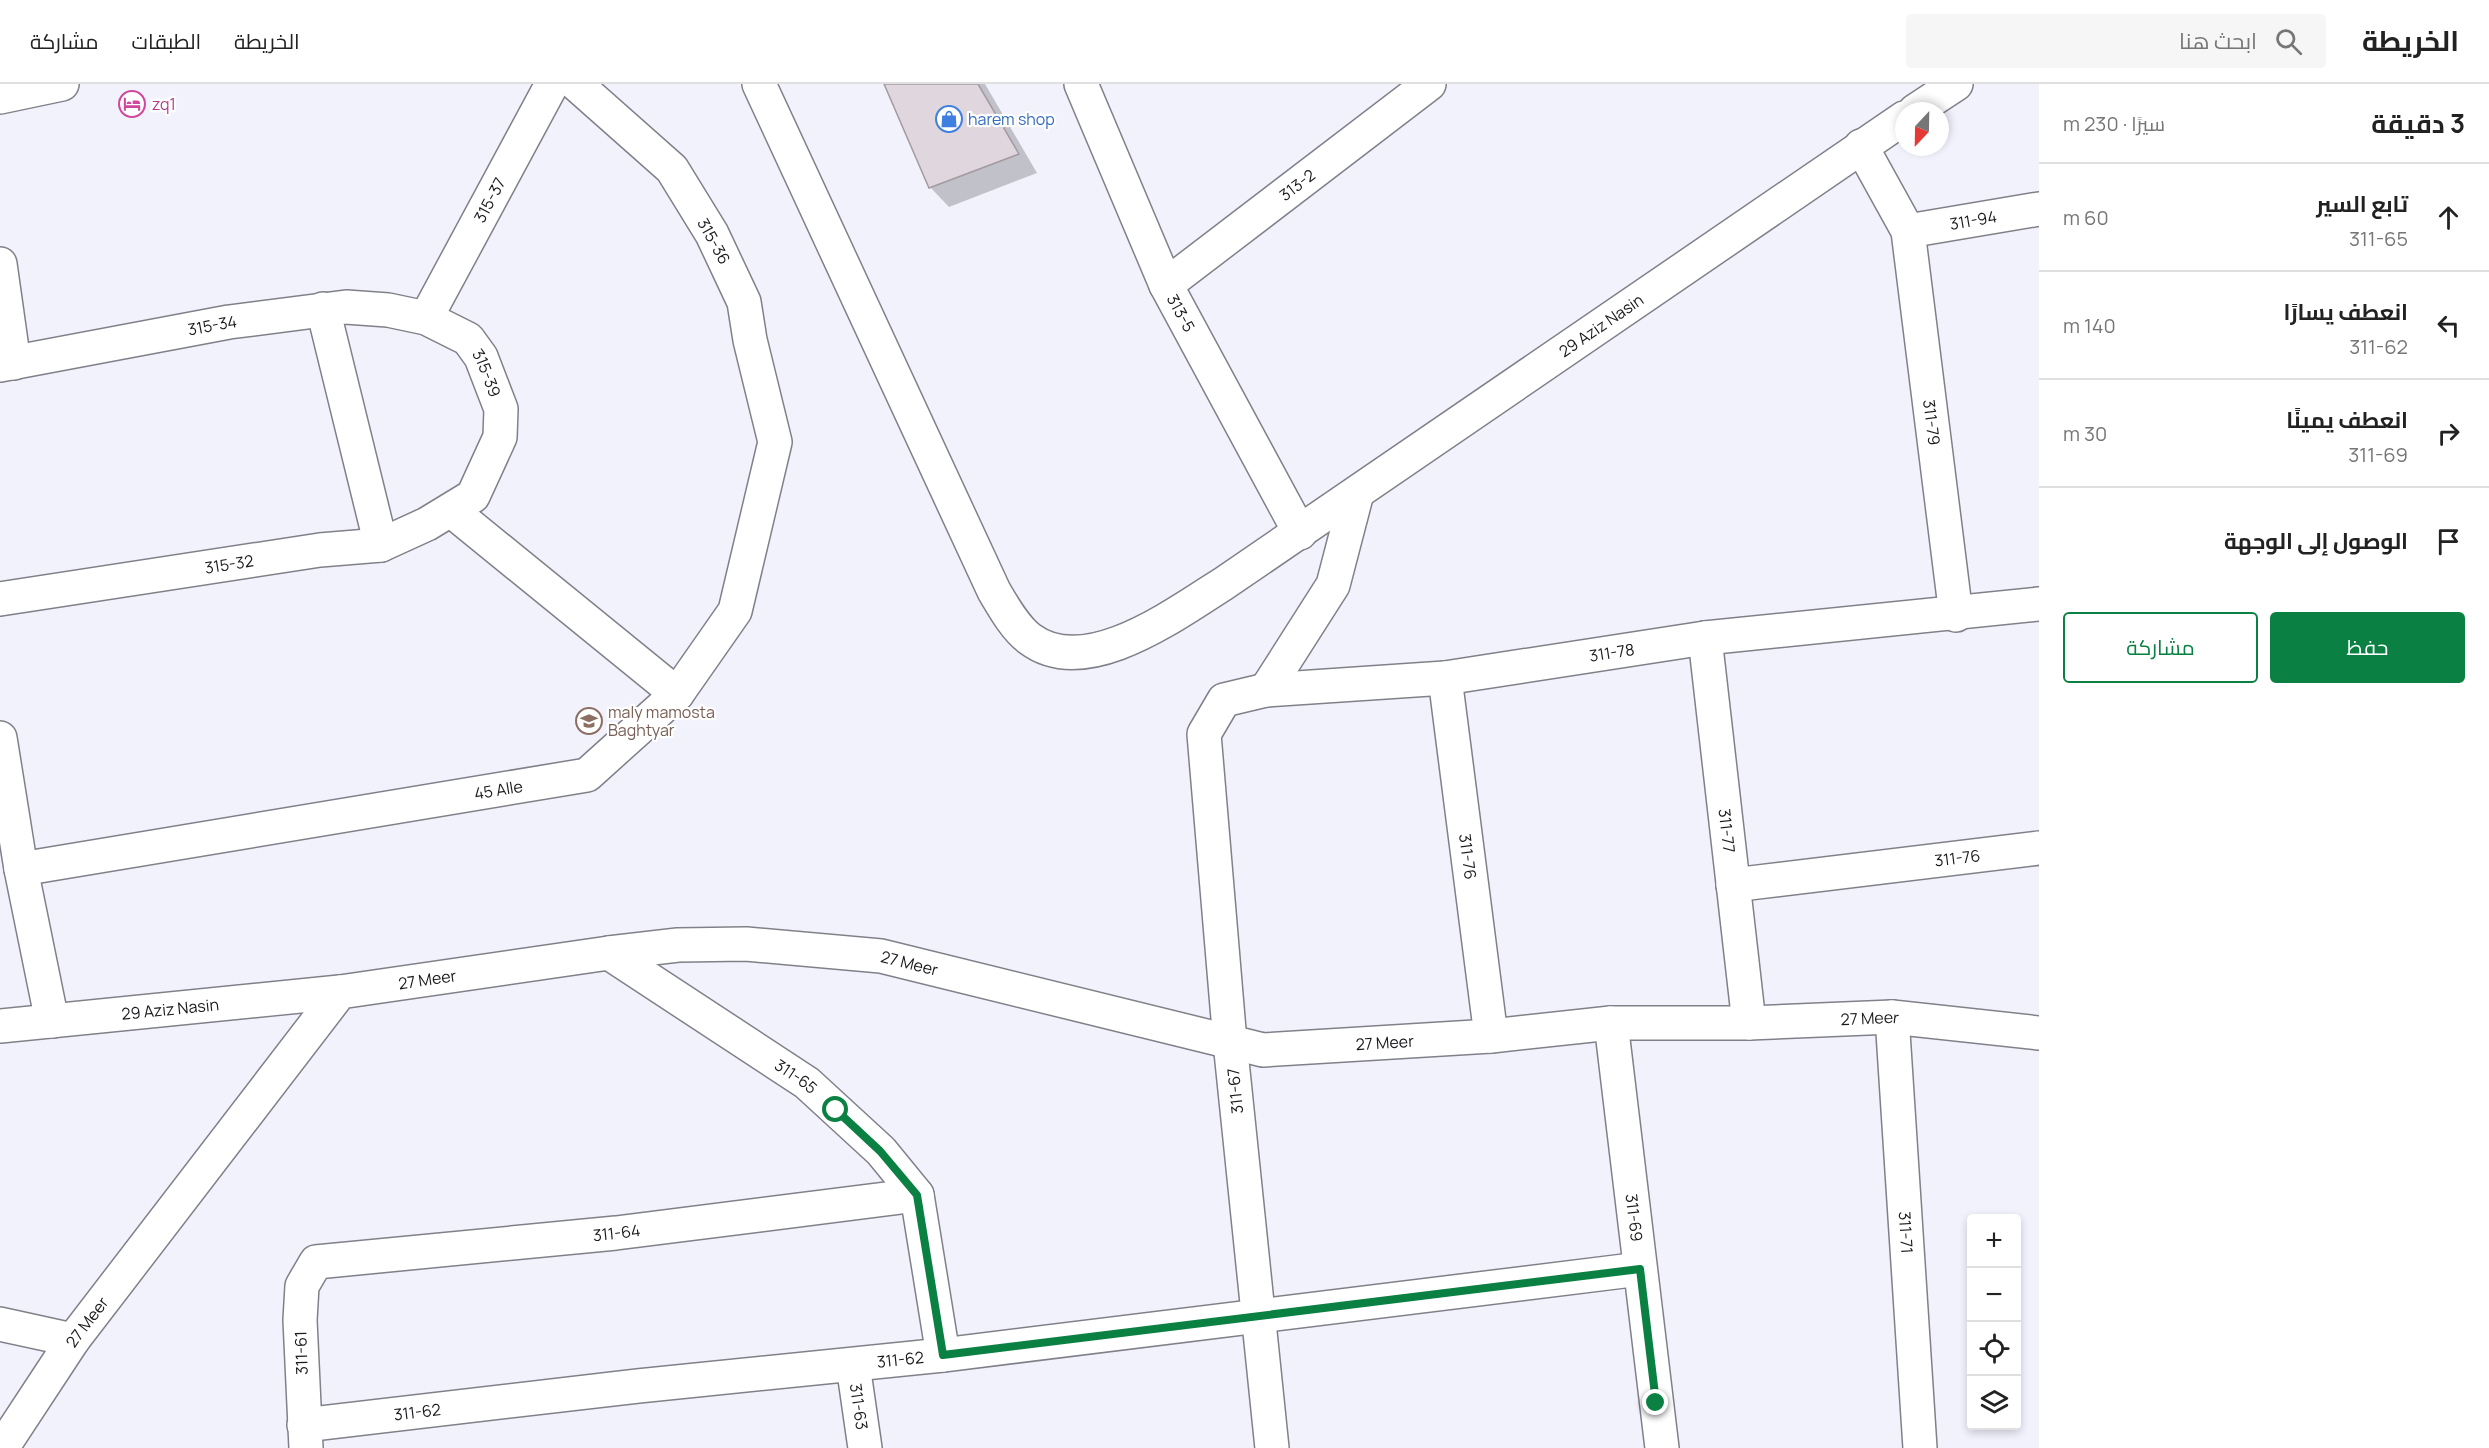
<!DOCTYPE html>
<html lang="ar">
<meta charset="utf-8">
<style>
:root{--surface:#fff;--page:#f6f6f6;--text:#222;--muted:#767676;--line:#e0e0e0;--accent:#0b8043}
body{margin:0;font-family:Manrope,Cairo,sans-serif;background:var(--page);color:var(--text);direction:rtl}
.controls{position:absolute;right:18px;bottom:18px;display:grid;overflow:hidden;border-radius:6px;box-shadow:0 3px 9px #0003}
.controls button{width:54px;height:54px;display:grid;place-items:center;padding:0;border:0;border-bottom:2px solid var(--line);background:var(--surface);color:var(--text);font:30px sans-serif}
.compass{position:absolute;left:1895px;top:18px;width:54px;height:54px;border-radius:50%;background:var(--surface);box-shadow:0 3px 9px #0003;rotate:202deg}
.stop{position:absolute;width:18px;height:18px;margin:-14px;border:4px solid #0b8043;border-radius:50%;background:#fff}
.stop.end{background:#0b8043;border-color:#fff;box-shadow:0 2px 6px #0008}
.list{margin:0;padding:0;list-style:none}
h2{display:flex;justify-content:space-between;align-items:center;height:78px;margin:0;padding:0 24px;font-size:26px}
h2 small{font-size:20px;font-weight:400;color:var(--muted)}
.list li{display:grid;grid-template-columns:39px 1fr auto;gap:18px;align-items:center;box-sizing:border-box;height:108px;padding:0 24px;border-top:2px solid var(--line)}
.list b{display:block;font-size:22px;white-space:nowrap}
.list p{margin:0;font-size:20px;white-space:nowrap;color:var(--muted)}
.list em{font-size:20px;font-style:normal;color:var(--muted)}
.actions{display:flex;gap:12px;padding:18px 24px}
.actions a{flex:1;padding:14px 0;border:2px solid var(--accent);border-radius:6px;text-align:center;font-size:21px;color:var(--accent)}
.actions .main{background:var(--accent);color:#fff}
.icon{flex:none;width:33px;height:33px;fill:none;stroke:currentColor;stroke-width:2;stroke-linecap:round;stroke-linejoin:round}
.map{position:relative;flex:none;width:2039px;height:1364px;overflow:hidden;direction:ltr}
header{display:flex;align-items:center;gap:36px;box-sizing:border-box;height:84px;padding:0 30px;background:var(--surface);border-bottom:2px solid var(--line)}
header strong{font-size:28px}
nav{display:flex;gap:33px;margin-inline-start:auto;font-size:21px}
.search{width:420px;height:54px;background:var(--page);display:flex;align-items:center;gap:15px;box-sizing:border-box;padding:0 21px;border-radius:6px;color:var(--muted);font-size:22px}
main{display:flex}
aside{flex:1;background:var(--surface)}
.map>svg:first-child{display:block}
</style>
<header>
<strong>الخريطة</strong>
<div class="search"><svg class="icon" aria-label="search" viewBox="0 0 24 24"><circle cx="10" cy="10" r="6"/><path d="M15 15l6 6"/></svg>ابحث هنا</div>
<nav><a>الخريطة</a><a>الطبقات</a><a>مشاركة</a></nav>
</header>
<main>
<aside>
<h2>3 دقيقة<small>سيرًا · 230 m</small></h2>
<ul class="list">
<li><svg class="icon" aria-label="ahead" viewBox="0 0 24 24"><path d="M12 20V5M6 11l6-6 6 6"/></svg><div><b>تابع السير</b><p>311-65</p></div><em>60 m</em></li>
<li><svg class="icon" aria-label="left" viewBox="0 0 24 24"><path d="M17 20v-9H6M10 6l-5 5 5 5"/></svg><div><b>انعطف يسارًا</b><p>311-62</p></div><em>140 m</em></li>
<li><svg class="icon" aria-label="right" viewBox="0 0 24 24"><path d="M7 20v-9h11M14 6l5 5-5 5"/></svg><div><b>انعطف يمينًا</b><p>311-69</p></div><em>30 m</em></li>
<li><svg class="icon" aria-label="arrive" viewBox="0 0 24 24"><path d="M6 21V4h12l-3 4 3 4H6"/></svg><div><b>الوصول إلى الوجهة</b></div></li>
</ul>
<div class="actions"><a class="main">حفظ</a><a>مشاركة</a></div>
</aside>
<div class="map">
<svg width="2039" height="1364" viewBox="0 0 2039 1364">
<rect width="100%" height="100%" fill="#f2f2fd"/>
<path fill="#0003" d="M886 0H985L1037 89 949 123 930 103Z"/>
<path fill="#e0d6dd" stroke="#a49aa1" stroke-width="1.5" d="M884 0H978L1019 70 929 104Z"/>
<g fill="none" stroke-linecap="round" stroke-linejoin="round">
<defs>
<g id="minor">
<path id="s1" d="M1081 0 1166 201 1300 449"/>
<path d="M0 13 62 0"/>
<path id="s2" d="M1861 62 1908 147 1956 531"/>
<path id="s3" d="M1908 147 2039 125"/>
<path d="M0 180 14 279"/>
<path id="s4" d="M1166 201 1429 0"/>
<path d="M323 225 381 461"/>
<path id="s5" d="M426 234 552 0"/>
<path id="s6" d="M0 281 229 238 346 223 388 226 426 234 468 255 481 273 501 325 500 353 473 412 427 440 381 461 320 466 0 515"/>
<path d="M452 427 677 610"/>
<path id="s7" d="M1705 554 1749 939"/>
<path id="s8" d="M1445 594 1491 952"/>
<path d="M1266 606 1333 501 1357 409"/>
<path d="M0 654 21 785 52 937"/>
<path id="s9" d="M21 785 587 691 677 610 735 527 775 358 750 256 744 218 712 150 672 85 576 0"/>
<path id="s10" d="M1733 801 2039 764"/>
<path id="s11" d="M609 869 807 999 881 1067 917 1111 943 1271"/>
<path id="s12" d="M1892 933 1920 1364"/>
<path id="s13" d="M1611 939 1662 1364"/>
<path d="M0 1240 73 1256"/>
<path id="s14" d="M853 1281 865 1364"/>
<path id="s15" d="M304 1341 638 1302 943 1271 1640 1185"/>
<path id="s16" d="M306 1364 300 1236 302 1202 316 1178 616 1149 917 1111"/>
<path id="s17" d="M1272 1364 1230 958 1204 650 1224 616 1266 606 1445 594 1705 554 2039 520"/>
</g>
<g id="tertiary">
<path id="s18" d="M759 0 994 507C1003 522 1015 544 1030 555 1086 597 1175 530 1223 500L1904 34"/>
<path d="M1915 27 1956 0"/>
<path id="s19" d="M0 942 340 908"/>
<path id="s20" d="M2 1364 73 1256 340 908 609 869 678 861 746 860 881 872 1263 966 1491 952 1611 939H1749L1892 933 2039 949"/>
</g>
</defs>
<use href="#minor" stroke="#808089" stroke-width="36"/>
<use href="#tertiary" stroke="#808089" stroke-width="36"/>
<use href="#minor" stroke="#fff" stroke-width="33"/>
<use href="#tertiary" stroke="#fff" stroke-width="33"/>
</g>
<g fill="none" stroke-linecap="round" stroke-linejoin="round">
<path stroke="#0b8043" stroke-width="8" d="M836 1026 880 1067 917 1111 943 1271 1640 1185 1656 1319"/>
</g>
<defs>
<symbol id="hotel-ring" viewBox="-11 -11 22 22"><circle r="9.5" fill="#fff" stroke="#d1479c" stroke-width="1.5"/><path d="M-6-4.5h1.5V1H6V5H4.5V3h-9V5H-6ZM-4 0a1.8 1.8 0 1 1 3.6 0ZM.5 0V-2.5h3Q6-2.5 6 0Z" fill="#d1479c"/></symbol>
<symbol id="shop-ring" viewBox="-11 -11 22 22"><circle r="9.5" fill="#fff" stroke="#3f7fe0" stroke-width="1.5"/><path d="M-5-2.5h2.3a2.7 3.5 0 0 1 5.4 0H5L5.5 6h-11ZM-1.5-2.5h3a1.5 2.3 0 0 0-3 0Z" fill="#3f7fe0"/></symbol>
<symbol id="school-ring" viewBox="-11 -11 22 22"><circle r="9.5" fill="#fff" stroke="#8d6e63" stroke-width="1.5"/><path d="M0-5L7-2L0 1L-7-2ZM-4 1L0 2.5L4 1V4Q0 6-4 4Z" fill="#8d6e63"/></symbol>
</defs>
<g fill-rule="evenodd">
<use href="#hotel-ring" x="117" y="5" width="30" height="30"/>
<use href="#shop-ring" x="934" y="20" width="30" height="30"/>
<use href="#school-ring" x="574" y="622" width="30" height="30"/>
</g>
<g text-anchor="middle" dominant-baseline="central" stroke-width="4.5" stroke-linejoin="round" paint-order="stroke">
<g font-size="16" fill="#b23c85" stroke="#fff" text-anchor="start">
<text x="152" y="20">zq1</text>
</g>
<g font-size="16" fill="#366cbe" stroke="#fff" text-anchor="start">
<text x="968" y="35">harem shop</text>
</g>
<g font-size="16" fill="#1a1a1e" stroke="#fff">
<text stroke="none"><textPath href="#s4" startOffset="165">313-2</textPath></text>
<text stroke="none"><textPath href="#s5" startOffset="134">315-37</textPath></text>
<text stroke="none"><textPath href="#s3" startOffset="66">311-94</textPath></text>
<text transform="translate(714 157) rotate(61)">315-36</text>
<text stroke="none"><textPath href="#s1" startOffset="250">313-5</textPath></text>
<text stroke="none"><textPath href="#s6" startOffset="216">315-34</textPath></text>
<text stroke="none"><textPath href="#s18" startOffset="1290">29 Aziz Nasin</textPath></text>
<text stroke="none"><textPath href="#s6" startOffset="518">315-39</textPath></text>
<text stroke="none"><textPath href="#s2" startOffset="290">311-79</textPath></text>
<text transform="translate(229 480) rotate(-9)">315-32</text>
<text stroke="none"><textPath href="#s17" startOffset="1148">311-78</textPath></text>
<text stroke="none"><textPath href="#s9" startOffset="484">45 Alle</textPath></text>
<text stroke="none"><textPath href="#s7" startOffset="194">311-77</textPath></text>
<text stroke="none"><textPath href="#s8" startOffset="180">311-76</textPath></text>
<text stroke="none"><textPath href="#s10" startOffset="226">311-76</textPath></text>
<text stroke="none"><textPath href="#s20" startOffset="1142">27 Meer</textPath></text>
<text stroke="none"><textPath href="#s20" startOffset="656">27 Meer</textPath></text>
<text stroke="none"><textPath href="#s19" startOffset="171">29 Aziz Nasin</textPath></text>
<text stroke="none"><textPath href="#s20" startOffset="2114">27 Meer</textPath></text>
<text stroke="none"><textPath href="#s20" startOffset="1628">27 Meer</textPath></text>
<text stroke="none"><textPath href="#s11" startOffset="224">311-65</textPath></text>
<text transform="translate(1235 1007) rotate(-96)">311-67</text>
<text stroke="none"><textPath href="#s13" startOffset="196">311-69</textPath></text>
<text stroke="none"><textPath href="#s16" startOffset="492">311-64</textPath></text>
<text stroke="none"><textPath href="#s12" startOffset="216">311-71</textPath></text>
<text stroke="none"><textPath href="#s20" startOffset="152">27 Meer</textPath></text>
<text transform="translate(301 1269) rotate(-92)">311-61</text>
<text stroke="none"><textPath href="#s15" startOffset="600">311-62</textPath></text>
<text stroke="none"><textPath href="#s14" startOffset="42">311-63</textPath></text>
<text stroke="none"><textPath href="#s15" startOffset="114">311-62</textPath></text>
</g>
<g font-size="16" fill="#785e54" stroke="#fff" text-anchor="start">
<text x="608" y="628">maly mamosta<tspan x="608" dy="18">Baghtyar</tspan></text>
</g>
</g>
</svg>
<div class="controls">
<button>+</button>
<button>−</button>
<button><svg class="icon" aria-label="locate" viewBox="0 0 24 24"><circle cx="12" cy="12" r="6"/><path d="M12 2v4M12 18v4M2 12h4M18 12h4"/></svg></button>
<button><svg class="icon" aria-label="layers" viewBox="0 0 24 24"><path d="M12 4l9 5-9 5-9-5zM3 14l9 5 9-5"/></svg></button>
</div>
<svg class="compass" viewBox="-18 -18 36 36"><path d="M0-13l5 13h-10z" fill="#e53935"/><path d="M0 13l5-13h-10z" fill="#767676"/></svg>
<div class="stop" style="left:836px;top:1026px"></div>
<div class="stop end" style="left:1656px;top:1319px"></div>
</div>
</main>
